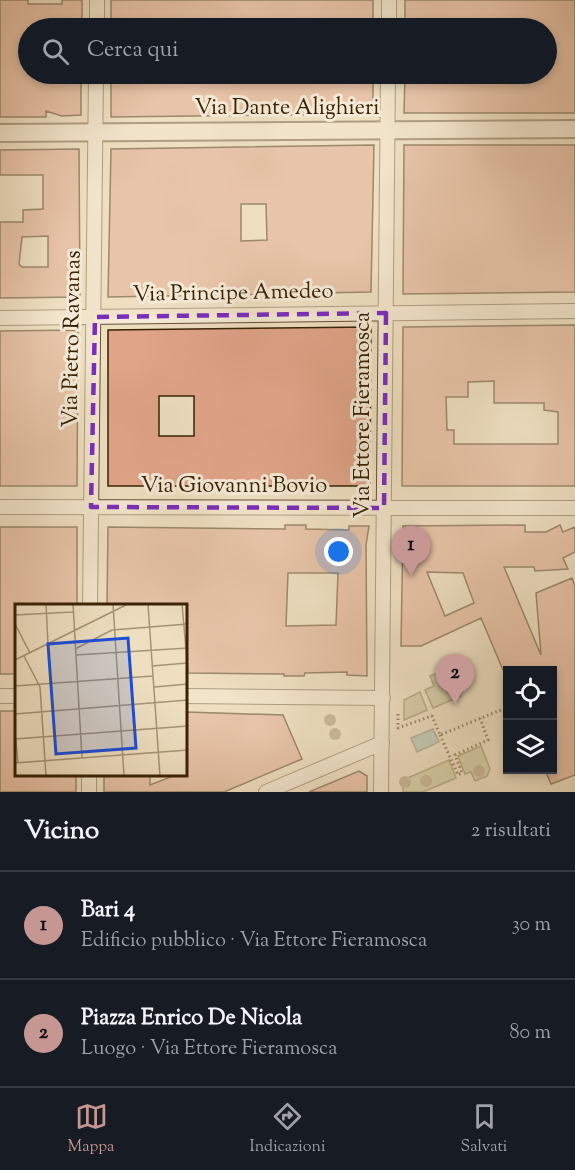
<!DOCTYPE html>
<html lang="it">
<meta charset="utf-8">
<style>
:root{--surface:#171b24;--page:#20242c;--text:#f1f3f6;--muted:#9ea1a6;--line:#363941;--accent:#c59692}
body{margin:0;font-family:"Sorts Mill Goudy",serif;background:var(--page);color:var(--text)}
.controls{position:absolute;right:18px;bottom:18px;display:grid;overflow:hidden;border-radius:0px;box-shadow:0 3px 9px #0003}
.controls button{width:54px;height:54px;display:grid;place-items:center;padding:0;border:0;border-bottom:2px solid var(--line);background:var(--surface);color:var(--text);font:30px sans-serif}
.you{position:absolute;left:339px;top:552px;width:21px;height:21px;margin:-15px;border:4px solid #fff;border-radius:50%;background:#1a73e8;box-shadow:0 0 0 9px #1a73e833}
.badge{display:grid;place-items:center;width:39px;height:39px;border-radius:50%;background:var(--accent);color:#111;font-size:20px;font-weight:700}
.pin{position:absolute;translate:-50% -50px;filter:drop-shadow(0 2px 3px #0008)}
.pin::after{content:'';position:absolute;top:32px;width:21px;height:18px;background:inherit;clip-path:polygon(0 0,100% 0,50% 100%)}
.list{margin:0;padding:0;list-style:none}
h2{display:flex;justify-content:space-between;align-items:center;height:78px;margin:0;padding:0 24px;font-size:26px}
h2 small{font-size:20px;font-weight:400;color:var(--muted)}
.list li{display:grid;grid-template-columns:39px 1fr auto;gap:18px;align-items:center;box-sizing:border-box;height:108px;padding:0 24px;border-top:2px solid var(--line)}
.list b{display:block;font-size:22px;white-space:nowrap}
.list p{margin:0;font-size:20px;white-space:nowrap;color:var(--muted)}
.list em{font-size:20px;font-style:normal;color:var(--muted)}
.icon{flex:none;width:33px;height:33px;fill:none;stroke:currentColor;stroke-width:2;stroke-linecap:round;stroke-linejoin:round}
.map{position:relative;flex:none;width:575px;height:792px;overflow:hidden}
.search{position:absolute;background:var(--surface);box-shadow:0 3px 9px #0003;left:18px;right:18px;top:18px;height:66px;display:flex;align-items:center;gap:15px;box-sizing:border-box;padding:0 21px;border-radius:33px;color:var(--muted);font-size:22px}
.sheet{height:294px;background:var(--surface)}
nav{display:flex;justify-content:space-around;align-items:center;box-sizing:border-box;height:84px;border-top:2px solid var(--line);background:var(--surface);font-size:16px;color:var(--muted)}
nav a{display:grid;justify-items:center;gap:3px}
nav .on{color:var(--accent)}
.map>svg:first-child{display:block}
</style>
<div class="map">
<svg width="575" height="792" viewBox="0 0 575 792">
<rect width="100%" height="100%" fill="#eedfc1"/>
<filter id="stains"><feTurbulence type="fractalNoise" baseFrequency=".00333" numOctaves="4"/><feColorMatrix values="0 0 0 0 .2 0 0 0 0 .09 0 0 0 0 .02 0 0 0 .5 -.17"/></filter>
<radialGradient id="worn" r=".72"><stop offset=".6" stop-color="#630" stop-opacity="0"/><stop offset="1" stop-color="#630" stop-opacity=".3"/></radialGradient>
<path fill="#bcc191" stroke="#7a724a" stroke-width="1.5" d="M449 668 461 696 433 708 425 690 434 686 430 676Z
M420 692 427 710 404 720V700Z
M481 746 490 769 487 776 475 781 471 772 465 774 458 756Z
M449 760 456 778 423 792H403V780Z"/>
<path fill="#99bcb5" stroke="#737e6e" stroke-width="1.5" d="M433 729 439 742 417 752 411 738Z"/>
<path fill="#e0a489" stroke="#392204" stroke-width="1.5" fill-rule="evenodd" d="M0 0H28V4H62V0H82V28H28V74H81V115L62 116 46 111V117H0Z
M111 0H373V28H111Z
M405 0H575V113H404L405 74H546V28H405Z
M111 74H373V114L111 117Z
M374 145 371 292 108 297 111 149ZM241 204H266L267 240 241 241Z
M404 145H575V292L403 294Z
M79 149 80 297 0 298V222H23V210L43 209V175H0V150ZM48 236V267H22L19 264 22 237Z
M575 325V486H402L403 327ZM494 381V403H544V410L558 412V444H454V430H447L446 397H468V382Z
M371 327 370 486H108V330ZM159 396H194V436H159Z
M78 330 77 486H0V331Z
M285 525H306V529L349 530V526H369L366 545 367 676 347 675V672L305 673 304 676H284V674L186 673V606H107L108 527 285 529ZM288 573H338L336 625 286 626Z
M525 525V532H546L560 525 563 532 575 527V552L563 558 568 569 535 571 534 567H504L541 655 536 593 572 578 575 586V775L551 784 545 770H552V670H503L481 618 421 646H401L403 526ZM427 572 463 573 474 603 445 616Z
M0 527H77V606H16V674H0Z
M0 711H16V776H76V792H0Z
M186 712 283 715 302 759 224 792H104V776H150V785L173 776H186Z
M359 771 367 776V792H309Z"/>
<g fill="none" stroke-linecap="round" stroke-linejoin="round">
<defs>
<path id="minor" d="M97 28V0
M389 28V0
M0 318 575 311
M0 507 575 508
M90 606 96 74
M0 696H16
M186 696 383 698
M89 792V776
M266 792 382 743
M381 792 388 74"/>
<path id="tertiary" d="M0 133 575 129"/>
</defs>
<use href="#minor" stroke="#665133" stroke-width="16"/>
<use href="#tertiary" stroke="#665133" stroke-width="20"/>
<path stroke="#392204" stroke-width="3" stroke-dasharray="1.5 3" stroke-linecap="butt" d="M398 714V728L432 716 440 735 508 707
M440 735 458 775 462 773 455 755 488 740 480 718"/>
<use href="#minor" stroke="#f4ead7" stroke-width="14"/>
<use href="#tertiary" stroke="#f4ead7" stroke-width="16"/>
</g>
<g fill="#9d8d6c">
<circle cx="330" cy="720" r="6"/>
<circle cx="335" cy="734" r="6"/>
<circle cx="479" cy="771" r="6"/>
<circle cx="426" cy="781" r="6"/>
<circle cx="405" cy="782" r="6"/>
</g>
<path d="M0 0H575V792H0ZM386 313 384 508 91 507 95 317Z" fill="#eedfc1" fill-opacity=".55" fill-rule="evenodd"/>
<path fill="none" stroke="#7b2cbf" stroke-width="4.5" stroke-dasharray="12 8" stroke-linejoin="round" d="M386 313 384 508 91 507 95 317Z"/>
<g text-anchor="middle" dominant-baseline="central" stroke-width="6" stroke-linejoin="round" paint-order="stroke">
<g font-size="22" fill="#392204" stroke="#f4ead7">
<text x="287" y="109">Via Dante Alighieri</text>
<text transform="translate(233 294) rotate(-1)">Via Principe Amedeo</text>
<text transform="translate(73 339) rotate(-89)">Via Pietro Ravanas</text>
<text transform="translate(364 415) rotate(-90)">Via Ettore Fieramosca</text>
<text x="234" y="487">Via Giovanni Bovio</text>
</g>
</g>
<g transform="translate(15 604)">
<rect width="172" height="172" fill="#eedfc1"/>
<path fill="none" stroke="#a69375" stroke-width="1.5" d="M31 0 33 40M58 0 67 154M98 0 109 172M133 0 145 172M167 0 173 68M0 11 58 8M0 20 15 49M60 45 97 26 173 20M61 51 173 44M9 52 25 83 31 172M0 56 113 0M137 62 172 59M0 82 138 72M139 83 173 80M0 110 173 96M0 128 3 159M0 135 173 122M0 159 173 146"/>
<path fill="#1d4ed8" fill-opacity="0.15" stroke="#1d4ed8" stroke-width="3" d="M113 34 121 144 41 150 33 40Z"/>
<rect width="172" height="172" fill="none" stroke="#392204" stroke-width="3"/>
</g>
<rect width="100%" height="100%" filter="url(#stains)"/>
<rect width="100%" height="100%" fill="url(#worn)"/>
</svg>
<div class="controls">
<button><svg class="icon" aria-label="locate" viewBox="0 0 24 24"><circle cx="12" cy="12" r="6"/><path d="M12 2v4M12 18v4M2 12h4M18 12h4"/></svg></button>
<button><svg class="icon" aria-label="layers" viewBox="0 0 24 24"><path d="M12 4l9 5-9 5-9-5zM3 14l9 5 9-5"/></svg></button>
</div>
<div class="you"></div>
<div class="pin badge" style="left:411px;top:576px">1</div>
<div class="pin badge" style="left:455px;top:704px">2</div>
<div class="search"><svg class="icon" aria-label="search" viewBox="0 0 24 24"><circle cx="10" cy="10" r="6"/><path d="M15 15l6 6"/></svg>Cerca qui</div>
</div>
<section class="sheet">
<h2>Vicino<small>2 risultati</small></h2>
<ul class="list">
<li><span class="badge">1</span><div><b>Bari 4</b><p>Edificio pubblico · Via Ettore Fieramosca</p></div><em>30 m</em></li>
<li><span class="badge">2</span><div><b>Piazza Enrico De Nicola</b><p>Luogo · Via Ettore Fieramosca</p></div><em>80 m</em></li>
</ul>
</section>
<nav>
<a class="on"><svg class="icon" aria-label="map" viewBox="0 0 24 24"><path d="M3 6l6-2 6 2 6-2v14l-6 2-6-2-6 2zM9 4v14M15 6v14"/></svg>Mappa</a>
<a><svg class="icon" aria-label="directions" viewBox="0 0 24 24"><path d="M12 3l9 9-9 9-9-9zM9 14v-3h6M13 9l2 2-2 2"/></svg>Indicazioni</a>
<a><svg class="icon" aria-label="saved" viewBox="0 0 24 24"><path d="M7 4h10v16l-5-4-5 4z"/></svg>Salvati</a>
</nav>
